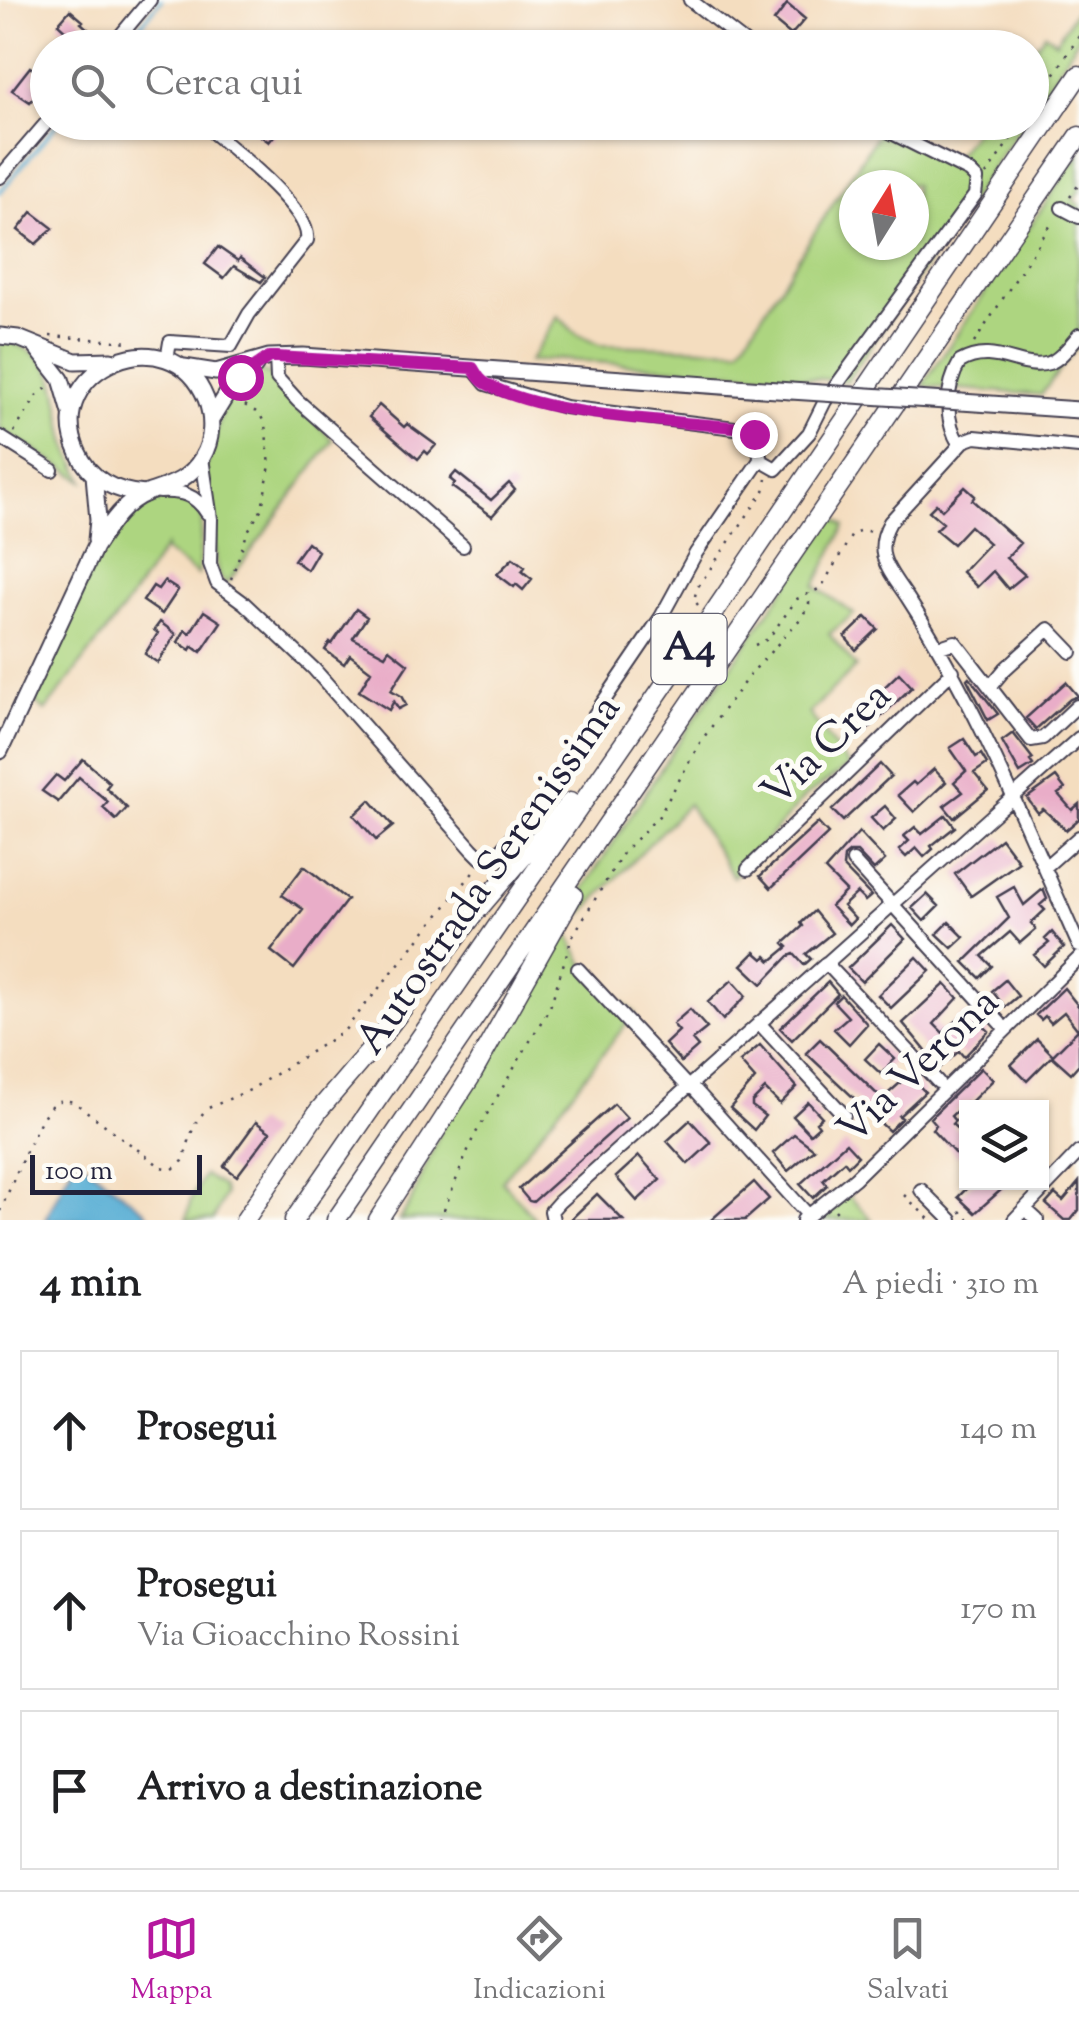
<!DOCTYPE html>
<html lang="it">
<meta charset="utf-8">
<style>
:root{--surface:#fff;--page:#f2f2f2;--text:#202124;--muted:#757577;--line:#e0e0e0;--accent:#b5179e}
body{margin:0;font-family:"Sorts Mill Goudy",serif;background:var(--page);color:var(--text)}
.controls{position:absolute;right:30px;bottom:30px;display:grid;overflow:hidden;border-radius:0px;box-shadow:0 2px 8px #0004}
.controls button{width:90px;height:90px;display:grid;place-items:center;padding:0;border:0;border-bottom:2px solid var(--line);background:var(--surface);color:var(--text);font:50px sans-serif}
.compass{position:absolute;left:839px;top:170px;width:90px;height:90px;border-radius:50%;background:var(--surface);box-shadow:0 2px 8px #0004;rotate:11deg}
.scale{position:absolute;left:30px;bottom:25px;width:172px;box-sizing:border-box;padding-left:10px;border:5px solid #22223b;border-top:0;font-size:28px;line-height:35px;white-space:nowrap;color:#22223b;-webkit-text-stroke:8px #fdfcf7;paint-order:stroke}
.stop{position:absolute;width:30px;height:30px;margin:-22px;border:8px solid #b5179e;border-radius:50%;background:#fff}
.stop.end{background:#b5179e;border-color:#fff;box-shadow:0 2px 10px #0008}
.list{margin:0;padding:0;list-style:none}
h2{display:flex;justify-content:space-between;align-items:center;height:130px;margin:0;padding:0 40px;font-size:42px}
h2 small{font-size:32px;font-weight:400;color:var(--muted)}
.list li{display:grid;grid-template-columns:65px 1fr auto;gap:30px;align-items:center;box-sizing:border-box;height:160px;margin:0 20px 20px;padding:0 20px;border:2px solid var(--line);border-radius:0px}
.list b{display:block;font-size:38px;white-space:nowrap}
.list p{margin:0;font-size:32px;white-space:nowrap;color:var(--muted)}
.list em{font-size:32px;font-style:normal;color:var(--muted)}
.icon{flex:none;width:55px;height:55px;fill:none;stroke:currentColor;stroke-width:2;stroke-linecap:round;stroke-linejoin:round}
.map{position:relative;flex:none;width:1079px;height:1220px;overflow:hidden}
.search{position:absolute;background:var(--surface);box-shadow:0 2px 8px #0004;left:30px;right:30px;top:30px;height:110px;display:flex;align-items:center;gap:25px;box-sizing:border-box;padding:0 35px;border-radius:55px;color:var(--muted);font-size:38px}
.sheet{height:670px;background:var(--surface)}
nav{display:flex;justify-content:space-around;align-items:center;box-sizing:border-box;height:140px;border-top:2px solid var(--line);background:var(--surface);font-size:28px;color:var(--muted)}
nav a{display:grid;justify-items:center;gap:5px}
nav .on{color:var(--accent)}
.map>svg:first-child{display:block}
</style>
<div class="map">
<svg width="1079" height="1220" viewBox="0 0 1079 1220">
<rect width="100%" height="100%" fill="#fdfcf7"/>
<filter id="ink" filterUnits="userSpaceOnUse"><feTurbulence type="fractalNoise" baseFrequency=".01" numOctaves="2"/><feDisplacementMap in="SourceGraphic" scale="20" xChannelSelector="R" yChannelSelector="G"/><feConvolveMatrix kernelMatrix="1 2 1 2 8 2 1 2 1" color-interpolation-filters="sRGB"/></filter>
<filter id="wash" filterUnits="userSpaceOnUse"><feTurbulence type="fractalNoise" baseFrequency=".0048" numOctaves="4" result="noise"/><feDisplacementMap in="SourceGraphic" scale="40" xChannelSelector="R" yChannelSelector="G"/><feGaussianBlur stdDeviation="2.25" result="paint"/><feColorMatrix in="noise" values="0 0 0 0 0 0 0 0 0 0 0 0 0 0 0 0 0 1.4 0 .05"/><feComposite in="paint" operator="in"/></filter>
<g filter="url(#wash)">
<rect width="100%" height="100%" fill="#f4ddbf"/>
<path fill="#add580" stroke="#687c5e" stroke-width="2.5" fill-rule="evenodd" d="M1079 5V37L1032 110V51L1045 33 1056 42Z
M980 123H1023L847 381 553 359 529 362 558 316 575 333 599 345 740 349 881 129 911 145 956 156ZM854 185H914V245H854Z
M1079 153V191L1073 200 1079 205V344L1041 395 922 386Z
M0 339C61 355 55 385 65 436 68 452 78 467 84 481L0 429Z
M257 372 267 373 333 440 227 584 218 576 205 470 226 399Z
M172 494 183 495 203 513 198 575 165 551V547L124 608 45 711 31 699 112 525 136 506Z
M834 517 845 526 815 586 854 614 829 634 856 667 809 713 849 766 806 796 733 877 688 804 566 930 590 976 635 1013 502 1181 536 1220H399L410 1204 451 1106 578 897 673 750Z
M204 1175 222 1186 225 1195 213 1220H186L191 1199Z
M847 1194 872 1220H817Z"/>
<path fill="#58aed4" stroke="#3d6888" stroke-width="2.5" d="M81 1161 144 1210 151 1220H45L73 1164Z"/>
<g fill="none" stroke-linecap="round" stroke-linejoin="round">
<path stroke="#58aed4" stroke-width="4" d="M126 43 161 0
M0 192 59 122"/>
</g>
<g id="blocks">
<path fill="#e9adc8" d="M787 4 805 19 791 35 774 21Z
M70 10 83 21 81 23 89 30 86 33 96 42 91 48H72L63 39 68 33 58 24Z
M30 67 38 73 33 80 42 87 30 102 12 90Z
M241 122H268L278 131 269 142Z
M32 212 53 228 36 244 18 230Z
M218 247 238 261 240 258 265 277 261 282 234 266 224 278 205 264Z
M379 405 404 427 407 424 436 445 428 454 425 451 418 459 369 417Z
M456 472 491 500 509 483 515 490 492 516 452 487 455 483 450 479Z
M965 487 975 496 972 500 1020 543 1006 558 1025 575 1008 589 993 571 977 587 962 572 989 543 970 526 953 544 936 530 943 523 929 511 936 504 942 510Z
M307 542 318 551 307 570 294 560Z
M513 558 525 567 522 571 532 579 523 590 516 584 514 587 497 574Z
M164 581 178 590 162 614 143 601 153 586 158 589Z
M356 609 367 617 353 638 385 655 389 649 408 664 391 690 401 696 406 705 398 709 394 701 389 710 359 691 371 671 350 655 344 664 325 650 330 642 332 644Z
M204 611 221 622 201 652 192 646 190 650 178 642 185 630 190 633Z
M866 617 878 629 856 650 845 637Z
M160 622 176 634 158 663 145 654 158 633 154 630Z
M899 673 912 687 860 737 847 723Z
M969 677 998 714 988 720 967 679Z
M1066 682 1078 696 1070 699 1036 729 1026 718Z
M1013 733 1033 759 1030 761 1033 765 1020 773 1002 741Z
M964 739 976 757 981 754 987 764 974 773 988 790 954 818 944 806 963 792 954 782 966 771 950 748Z
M83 759 110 783 106 788 127 808 116 820 103 808 108 802 79 777 58 802 42 791 56 775 64 781Z
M880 764 891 776 843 821 832 810Z
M934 769 946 782 914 812 898 795 913 782 916 785Z
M1056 777 1065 789 1058 794 1072 810 1079 804V819L1066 830 1043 809 1038 813 1027 798Z
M370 800 393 826 376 840 354 815Z
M885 806 896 819 883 831 871 818Z
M946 815 955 827 931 846 933 849 924 857 916 848 906 857 899 850 909 841 904 836 915 827 922 834Z
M818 823 828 834 771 888 760 876Z
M859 832 885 860 874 870 857 852H850L844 857 843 867 871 896 865 901 857 893 843 906 855 919 849 925 831 906 846 891 825 870Z
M1001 838 1019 862 971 896 955 874Z
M304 866 347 900 294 969 271 951 303 909 282 895Z
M1014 887 1024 905 1043 889 1047 899 1040 905 1045 910 1031 923 1036 929 1020 943 1010 932 982 956 992 966 980 978 964 962 1009 918 997 897Z
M927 894 939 906 924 921 912 908Z
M814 911 832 933 806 954 811 959 804 965 794 954 789 956 762 984 742 965 755 952 763 959 766 956 771 961 788 947 784 943 803 926 801 923Z
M949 922 964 937 952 948 937 934Z
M892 925 905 939 862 982 848 968Z
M1052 932 1064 947 1044 966 1034 955 1049 943 1045 939Z
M917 957 930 971 891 1008 878 995Z
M732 980 746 996 723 1020 708 1002Z
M1005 980 1018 996 1005 1007 992 991Z
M828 982 838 994 792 1040 780 1028Z
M945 984 958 998 934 1024 943 1033 964 1014 974 1023 977 1020 989 1031 964 1057 959 1051 940 1068 903 1023Z
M1064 988 1079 1007V1064L1071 1073 1052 1056 1078 1030 1064 1012 1051 1023 1045 1016 1041 1020 1036 1015Z
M841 995 867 1024 849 1044 834 1029 848 1017 834 1002Z
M690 1009 707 1028 692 1040 698 1047 681 1062 665 1044 679 1031 673 1024Z
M820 1039 882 1099 909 1075 925 1092 899 1116 902 1118 889 1131 806 1053Z
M1037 1039 1053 1055 1027 1081 1011 1065Z
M879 1044 895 1059 881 1074 865 1059Z
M760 1045 797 1087 780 1104 765 1089 752 1102V1106L765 1116 754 1130 730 1108 755 1079 740 1062Z
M981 1068 993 1080 969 1104 966 1102 951 1116 955 1121 952 1124 966 1137V1149L958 1157 932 1129 936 1125 930 1118Z
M808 1102 822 1117 816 1122 819 1126 810 1134 793 1116Z
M614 1104 627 1118 533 1202 529 1201 519 1189Z
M690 1120 711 1143 688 1164 667 1141Z
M256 1122 270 1132 237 1176 224 1166Z
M794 1134 814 1149 788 1171 773 1153Z
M846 1143 858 1156 848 1166 844 1161 823 1180 827 1185 813 1198 800 1184Z
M639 1156 660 1180 637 1201 616 1177Z
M754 1182 769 1199 745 1220H711Z
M973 1182H1010L975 1213 958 1197Z
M1079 1182V1210L1071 1220H1064L1046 1204 1055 1194 1063 1201Z
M597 1194 623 1220H570Z"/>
</g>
</g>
<g filter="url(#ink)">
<use href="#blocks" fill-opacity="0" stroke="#423e4f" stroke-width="2.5"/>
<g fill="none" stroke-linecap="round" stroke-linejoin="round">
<defs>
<path id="minor" d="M690 0 752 48
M110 48 150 0
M0 177 48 121
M1062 208 1079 217
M276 357 277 378 298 401 463 546
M167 360 170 342 231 346 249 314 307 240C312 209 225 143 200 122
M0 437 52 470
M960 445C944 421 945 387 960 362 994 342 1021 372 1049 363 1061 359 1071 344 1079 335
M1079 447 975 437 964 441 890 522C872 554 889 570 907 597 978 706 1026 827 1079 946
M202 458 211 519 210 564 217 583 244 603 314 669 472 849 481 858H491L503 848 559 779 593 717 661 617 696 553 760 460C760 445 756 436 743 429L565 407 486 384 473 368
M760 460 776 469 809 433 825 401 975 195 977 179 970 172 870 122
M160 492C181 491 195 494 207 513
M940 647 955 642 1031 740 1043 738 1077 706
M990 687 1005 669 1049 629 1071 652
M853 861 1000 1023
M1044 868 1079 837
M748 869 953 671
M826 963 938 1082
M578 969 688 1087
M759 1023 844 1115
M690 1084 808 1215
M921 1190 951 1220
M1025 1209 1037 1220
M553 1220 551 1211 559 1202 1079 738
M803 1220 855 1178 1079 958
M1014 1220 1079 1152"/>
<path id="major" d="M0 336 18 338 75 361 111 360
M36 347 61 379 71 413
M184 367 216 372 269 357 303 356 791 391
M961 402 1079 410
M211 420 232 386 255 366
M94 475 98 520 96 540
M0 751 95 547C108 527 123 502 147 493 170 485 188 481 202 458 213 440 213 418 206 399 171 312 40 369 78 452 90 480 116 492 145 494"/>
<path id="highway" d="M245 1220 319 1110 378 1041 475 913 570 802
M294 1220 691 646 1079 75
M336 1220 1079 136
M378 1220 470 1078 573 895"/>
</defs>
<use href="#minor" stroke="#423e4f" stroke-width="16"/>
<use href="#major" stroke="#423e4f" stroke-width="19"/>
<use href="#highway" stroke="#423e4f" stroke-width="21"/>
<path stroke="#423e4f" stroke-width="2.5" stroke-dasharray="2.5 8" stroke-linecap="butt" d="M1032 109 1079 36
M986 175 1022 122
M1070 197 1079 184
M50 336 131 342
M974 343 1054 220
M14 432 37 396 48 387
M231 579 248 531 262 508 270 465 265 425 260 414 236 400
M698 605 694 600 697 588 764 491 767 479
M755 645 768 639 797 599 821 588 853 533 862 530 871 532
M904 1195 930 1220
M835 1210 844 1220
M0 1211C11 1188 36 1121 51 1106 58 1099 65 1100 74 1102L161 1167 173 1169 183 1161 194 1125 206 1109 250 1090 344 1031 476 869
M960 1211 969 1220
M440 1220 473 1138 550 1007 572 937 625 850 659 816 701 741 748 677 802 617 809 604V593"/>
<use href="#minor" stroke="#fff" stroke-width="12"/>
<use href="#major" stroke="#fff" stroke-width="15"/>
<use href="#highway" stroke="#fff" stroke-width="18"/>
<defs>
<path id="major-bridge" d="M791 391 961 402"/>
</defs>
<use href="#major-bridge" stroke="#423e4f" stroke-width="19" stroke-linecap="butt"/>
<use href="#major-bridge" stroke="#fff" stroke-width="15"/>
</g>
</g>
<g fill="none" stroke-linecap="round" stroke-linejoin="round" filter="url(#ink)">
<path stroke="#b5179e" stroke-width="12" d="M240 377 269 357H276L473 368C477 375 481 382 489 385 547 417 675 421 743 428L754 434"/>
</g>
<g text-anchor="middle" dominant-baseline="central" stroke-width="10" stroke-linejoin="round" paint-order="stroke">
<rect fill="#fdfcf7" stroke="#646373" stroke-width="2.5" x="651.5" y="614" width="75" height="70" rx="8"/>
<g font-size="40" font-weight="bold" fill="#22223b">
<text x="689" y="649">A4</text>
</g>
<g font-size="42" fill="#22223b" stroke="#fdfcf7">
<text transform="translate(828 746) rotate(-44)">Via Crea</text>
<text transform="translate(490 876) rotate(-55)">Autostrada Serenissima</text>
<text transform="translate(920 1068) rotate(-44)">Via Verona</text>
</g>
</g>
</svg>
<div class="controls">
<button><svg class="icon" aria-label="layers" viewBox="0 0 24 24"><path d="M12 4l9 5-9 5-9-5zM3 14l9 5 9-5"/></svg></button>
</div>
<svg class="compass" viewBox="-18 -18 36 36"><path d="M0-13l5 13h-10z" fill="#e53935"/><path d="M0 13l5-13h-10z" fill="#757577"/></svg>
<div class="scale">100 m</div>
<div class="stop" style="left:240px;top:377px"></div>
<div class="stop end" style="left:754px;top:434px"></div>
<div class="search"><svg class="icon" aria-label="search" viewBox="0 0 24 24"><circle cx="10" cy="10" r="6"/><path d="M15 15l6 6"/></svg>Cerca qui</div>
</div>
<section class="sheet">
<h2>4 min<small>A piedi · 310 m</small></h2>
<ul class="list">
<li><svg class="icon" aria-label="ahead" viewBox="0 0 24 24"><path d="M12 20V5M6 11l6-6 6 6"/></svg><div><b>Prosegui</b></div><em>140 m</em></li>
<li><svg class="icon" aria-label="ahead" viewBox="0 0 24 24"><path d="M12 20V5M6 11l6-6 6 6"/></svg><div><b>Prosegui</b><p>Via Gioacchino Rossini</p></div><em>170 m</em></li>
<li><svg class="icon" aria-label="arrive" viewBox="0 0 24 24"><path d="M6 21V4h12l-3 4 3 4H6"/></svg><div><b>Arrivo a destinazione</b></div></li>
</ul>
</section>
<nav>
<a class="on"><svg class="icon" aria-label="map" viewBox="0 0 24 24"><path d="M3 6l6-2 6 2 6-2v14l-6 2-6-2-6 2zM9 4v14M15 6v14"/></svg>Mappa</a>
<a><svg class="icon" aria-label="directions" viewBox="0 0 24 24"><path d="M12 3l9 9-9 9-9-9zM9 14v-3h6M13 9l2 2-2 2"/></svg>Indicazioni</a>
<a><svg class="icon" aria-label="saved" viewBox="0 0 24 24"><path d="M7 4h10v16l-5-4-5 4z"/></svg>Salvati</a>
</nav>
